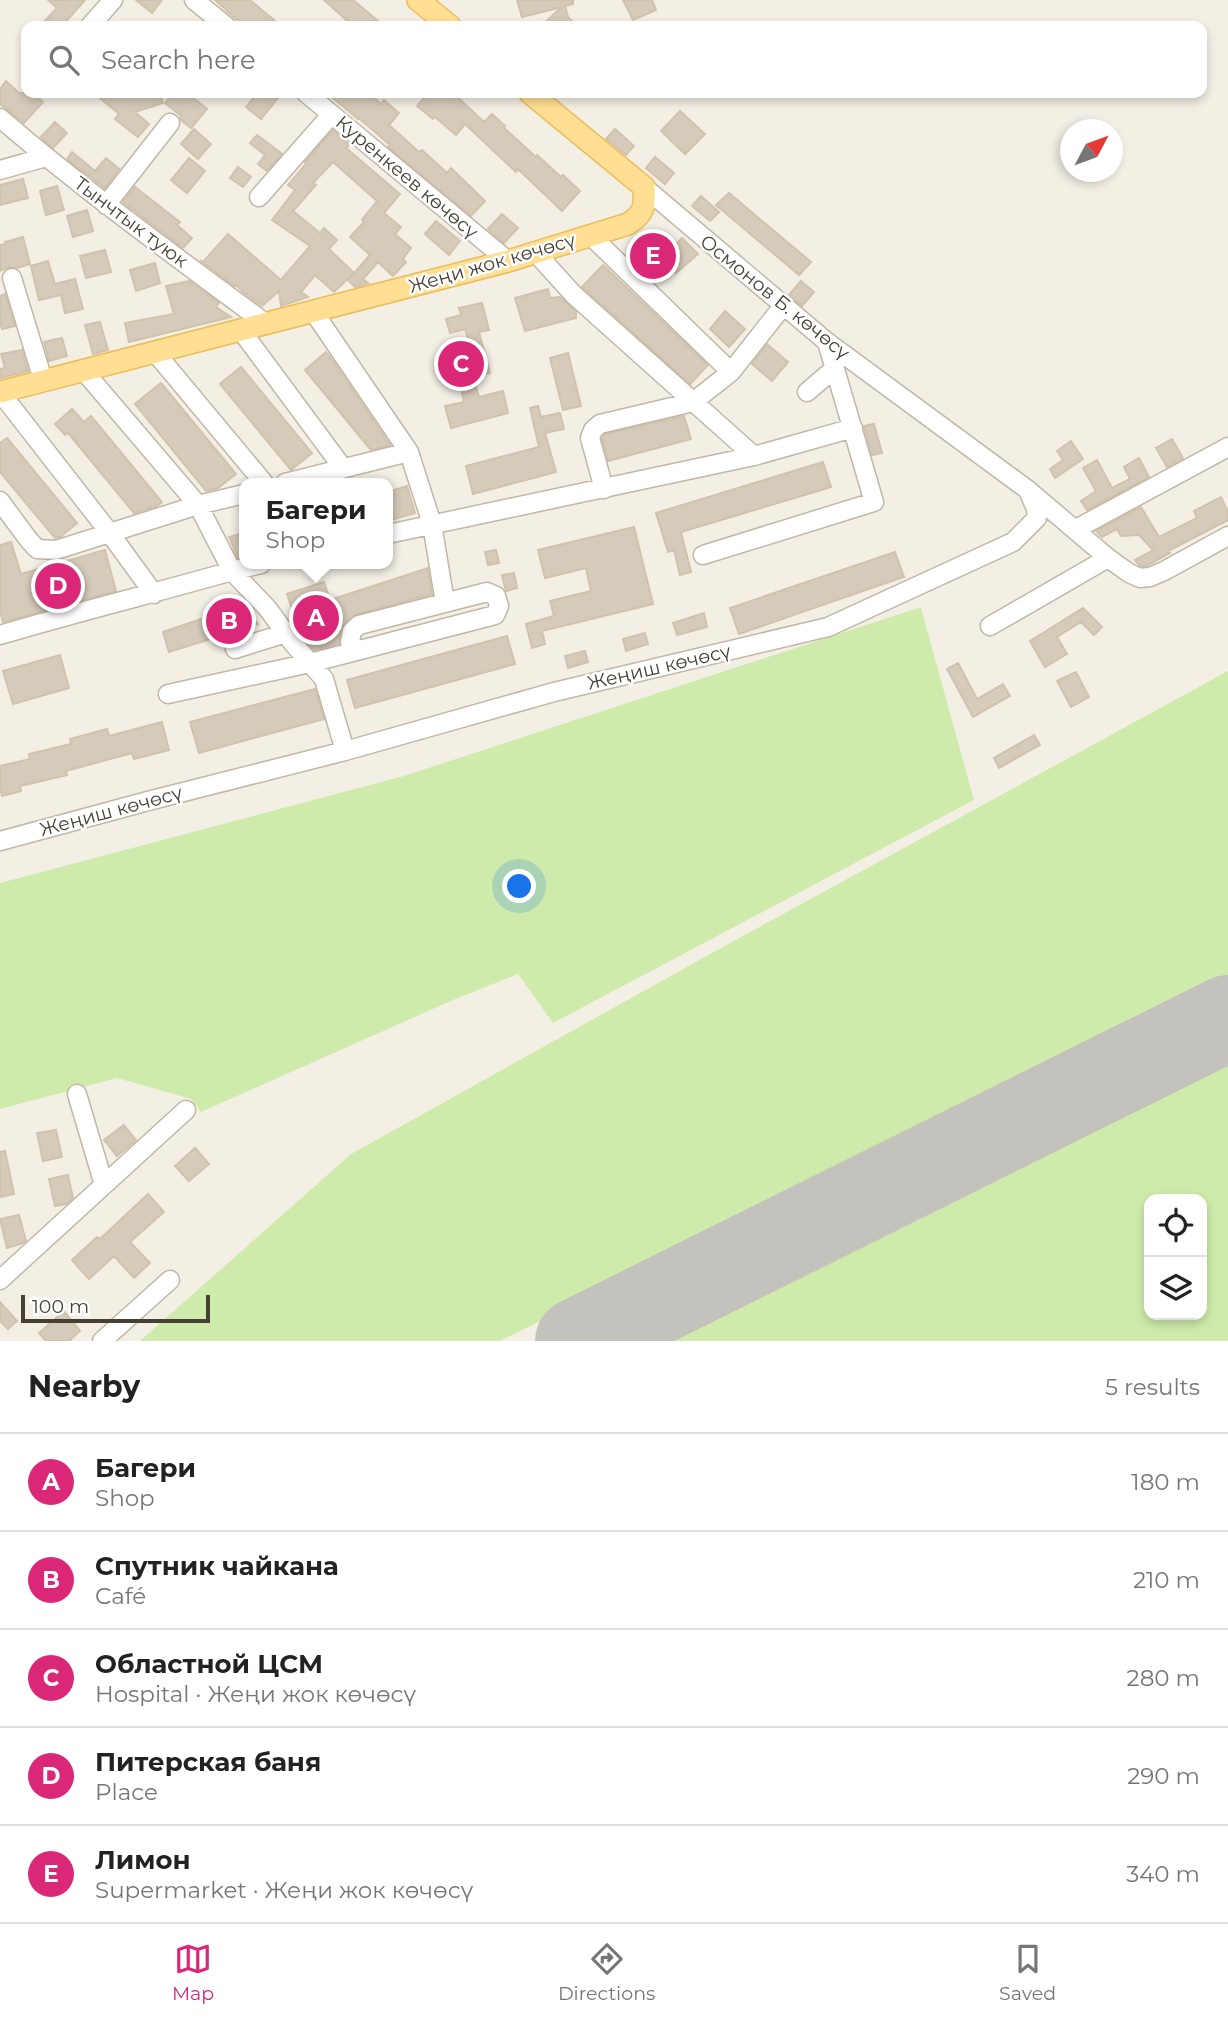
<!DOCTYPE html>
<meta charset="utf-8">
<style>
:root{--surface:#fff;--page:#f2f2f2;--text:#222;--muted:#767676;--line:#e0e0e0;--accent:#db2777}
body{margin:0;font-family:Montserrat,sans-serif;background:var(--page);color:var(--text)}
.controls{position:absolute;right:21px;bottom:21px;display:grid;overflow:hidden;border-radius:14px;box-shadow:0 4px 10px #0003}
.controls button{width:63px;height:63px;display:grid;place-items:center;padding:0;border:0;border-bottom:2px solid var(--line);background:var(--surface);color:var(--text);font:35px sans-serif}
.compass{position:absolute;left:1060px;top:119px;width:63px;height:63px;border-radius:50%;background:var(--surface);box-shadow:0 4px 10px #0003;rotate:49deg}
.scale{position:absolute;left:21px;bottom:18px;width:189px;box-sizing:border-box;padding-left:7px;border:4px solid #463f34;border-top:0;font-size:19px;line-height:24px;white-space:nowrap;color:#463f34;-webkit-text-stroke:5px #fff;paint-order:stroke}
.you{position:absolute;left:520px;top:887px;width:24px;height:24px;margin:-18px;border:5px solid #fff;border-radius:50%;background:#1a73e8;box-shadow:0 0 0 10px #1a73e833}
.badge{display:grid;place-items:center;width:46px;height:46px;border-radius:50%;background:var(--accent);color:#fff;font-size:23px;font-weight:700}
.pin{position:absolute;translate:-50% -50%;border:4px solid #fff;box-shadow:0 2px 7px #0006}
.popup{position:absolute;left:239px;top:478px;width:154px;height:91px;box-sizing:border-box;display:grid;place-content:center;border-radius:14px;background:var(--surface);filter:drop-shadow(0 2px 5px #0005);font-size:23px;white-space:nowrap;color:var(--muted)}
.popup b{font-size:26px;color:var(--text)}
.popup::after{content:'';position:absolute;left:50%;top:100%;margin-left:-14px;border:14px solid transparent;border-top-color:var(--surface)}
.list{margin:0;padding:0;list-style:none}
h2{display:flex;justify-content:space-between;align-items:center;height:91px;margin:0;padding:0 28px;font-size:30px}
h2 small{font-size:23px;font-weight:400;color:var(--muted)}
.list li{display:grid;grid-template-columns:46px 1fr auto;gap:21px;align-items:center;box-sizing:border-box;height:98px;padding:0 28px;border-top:2px solid var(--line)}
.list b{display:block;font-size:26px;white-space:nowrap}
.list p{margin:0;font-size:23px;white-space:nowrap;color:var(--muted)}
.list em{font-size:23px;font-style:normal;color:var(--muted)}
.icon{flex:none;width:38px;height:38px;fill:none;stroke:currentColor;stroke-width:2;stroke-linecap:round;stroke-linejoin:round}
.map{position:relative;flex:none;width:1228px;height:1341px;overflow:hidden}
.search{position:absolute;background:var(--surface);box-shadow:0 4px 10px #0003;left:21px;right:21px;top:21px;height:77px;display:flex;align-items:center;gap:18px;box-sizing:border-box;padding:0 24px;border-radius:14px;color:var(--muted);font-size:26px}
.sheet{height:581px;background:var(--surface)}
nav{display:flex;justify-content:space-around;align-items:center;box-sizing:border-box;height:98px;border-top:2px solid var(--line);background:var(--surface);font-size:19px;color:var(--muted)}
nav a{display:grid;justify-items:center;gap:4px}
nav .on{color:var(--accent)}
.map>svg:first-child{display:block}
</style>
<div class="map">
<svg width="1228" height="1341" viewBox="0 0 1228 1341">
<rect width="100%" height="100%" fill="#f4efe5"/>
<path fill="#cfebab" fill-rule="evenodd" d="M918 608H921L974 800 553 1023 518 974 453 1000 201 1112 191 1099 117 1078 0 1109V883L404 776Z
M1228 671V980L500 1341H140L351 1154 730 943Z
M1228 1056V1341H655ZM1149 1199H1202V1315H1149Z"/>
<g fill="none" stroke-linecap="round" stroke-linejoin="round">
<path stroke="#c4c2bd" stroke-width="86" d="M578 1341 1228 1018"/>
</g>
<path fill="#d6cbba" stroke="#d1c2ac" stroke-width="2" d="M48 0H85L62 26H40L57 8Z
M136 0H162L152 13Z
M215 0H250L281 26H244Z
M324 0H353L384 26H353Z
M517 0H573V4L565 6 568 17 577 26H541L562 7 522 17Z
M623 0H652L656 10 633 20Z
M6 81 19 93H33L43 102 24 123 0 104V89Z
M104 93H159L163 103 135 112 149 124 138 137 115 119 119 114 100 98Z
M173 93H187L207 109 191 128 181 120 180 115 165 103Z
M257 93H282L261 119 246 107Z
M327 93H369L381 104 384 100 399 113 389 125 419 152 422 150 447 173 451 168 485 201 471 216 388 147 390 145 359 118 358 119Z
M428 93H453L484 122 492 114 505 126 504 128 536 157 537 155 561 177 563 175 580 191 562 211 518 169 516 172 465 124 456 135 435 117 433 119 417 106Z
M680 111 705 134 685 154 661 131Z
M55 122 67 133 53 148 41 137Z
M194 129 211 144 198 159 181 144Z
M615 129 634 146 626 155 606 139Z
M333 130 349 145 346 148 400 194 384 213 401 227 395 234 411 248 403 259 406 262 393 276 378 262 363 279 368 283 355 287 348 280 370 255 350 237 364 222 362 220 377 201 333 162 313 183 316 185 293 211 320 233 324 228 337 240 329 249 354 273 334 292 315 275 301 292 308 297 281 306 279 291 262 306 243 292 236 285 234 286 200 260 203 262 228 234 281 280 310 246 272 220 295 190 288 185 306 164 305 162Z
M257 135 282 154 267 171 258 164 265 155 250 143Z
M72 152 95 171 106 158 119 169 105 188 67 159Z
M655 157 674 173 665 184 646 168Z
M189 158 205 171 187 193 171 180Z
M238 167 251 177 243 187 230 178Z
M23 179 28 198 0 205V185Z
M57 186 64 210 46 215 40 191Z
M135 187 180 222 177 225 192 238 183 248 123 202Z
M729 193 811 262 799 275 716 205Z
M701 196 719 212 710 221 692 206Z
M87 210 93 231 73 237 67 216Z
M502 214 518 228 504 243 488 229Z
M436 221 460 241 449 255 425 234Z
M23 237 30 264 17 268 9 267 0 271V245L6 244 5 242Z
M682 238 698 254 676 273 663 259 639 267 630 258 662 247 665 256Z
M105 250 111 272 86 278 80 256Z
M48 261 55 284 75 279 83 309 65 313 61 295 39 300 31 266Z
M155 263 160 283 136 291 130 270Z
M603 265 708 365 690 384 582 287Z
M189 281 219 303 216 307 231 317 129 342 125 323 174 314 166 286Z
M801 281 814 292 802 306 789 295Z
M548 289 550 298 560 297 576 312V318L525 331 515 298Z
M5 294 15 326 2 329 0 322V296Z
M482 303 489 330 479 332 490 373 473 377 479 397 503 391 508 413 451 428 445 406 464 402 459 380 445 383 438 360 472 351 465 329 450 333 446 319 461 315 459 308Z
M725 311 745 329 729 347 710 329Z
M100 322 108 350 93 354 85 325Z
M62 338 67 356 49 361 44 342Z
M767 344 788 362 772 381 752 364Z
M22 350 28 371 0 378V369L5 368 1 354Z
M326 352 333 361 390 445 371 450 305 370Z
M568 353 581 406 563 410 550 358Z
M241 367 312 453 291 470 220 384Z
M161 383 236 474 218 488 206 491 135 404Z
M538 406 541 417 560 413 564 429 545 433 556 472 473 494 466 466 539 447 530 408Z
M72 409 84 422 91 416 162 502 157 506 134 513 68 433 65 435 55 424Z
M684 416 691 439 608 461 602 439 605 434Z
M874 424 882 453 872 455 864 426Z
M7 438 77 523 60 537 55 538 0 472V443Z
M1172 439 1183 458 1167 467 1156 448Z
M1071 441 1083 459 1055 478 1050 469 1063 460 1057 451Z
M1139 458 1149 477 1087 510 1081 501 1096 491 1083 468 1097 460 1112 488 1130 479 1124 467Z
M823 462 831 487 681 532 691 572 680 575 674 550 668 552 656 513Z
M407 486 415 513 388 521V492Z
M1221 497 1228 512V520L1168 551 1170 553 1146 566H1140L1135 560 1153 550 1139 535 1121 536 1117 529 1102 537 1096 531 1141 507 1159 537 1197 518 1194 511Z
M634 527 653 604 542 631 545 644 532 648 526 624 554 616 550 601 591 591 586 568 545 578 538 550Z
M244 533V556L238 558 229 537Z
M11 542 21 574 105 550 116 591 3 622 0 610V545Z
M496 550 499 563 488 565 485 552Z
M895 552 904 577 739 634 730 608Z
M428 568 432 594 352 616 340 628 339 644 314 650 300 633 287 594 324 582 330 600Z
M514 573 517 588 506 591 502 575Z
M240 606 258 624 169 652 163 632Z
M1083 608 1102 627 1094 635 1081 622 1057 637 1067 654 1045 667 1030 641Z
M704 613 707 627 677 635 673 623Z
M645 633 648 644 626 651 623 639Z
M507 636 515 664 355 708 347 680Z
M585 651 588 662 568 668 565 656Z
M60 655 69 688 13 704 3 671Z
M958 663 977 699 1003 684 1010 696 973 717 947 669Z
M1076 672 1089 697 1071 707 1057 681Z
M315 689 324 719 199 753 190 722Z
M162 722 169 750 134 759 132 753 66 771 67 775 20 786 21 791 2 796 0 787V766L30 759 29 754 71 744 70 739 107 729 109 736Z
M1034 735 1040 745 999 768 994 758Z
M124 1125 136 1140 117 1156 104 1140Z
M56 1130 62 1157 43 1161 37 1133Z
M195 1148 209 1164 189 1181 175 1166Z
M5 1151 14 1194 0 1197V1152Z
M68 1175 73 1198 66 1204 55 1206 49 1179Z
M148 1194 164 1212 130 1242 150 1263 134 1278 114 1256 89 1279 72 1260 97 1237 100 1239Z
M19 1215 26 1241 23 1243 7 1248 0 1219Z
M0 1302 17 1321 8 1329 0 1321Z
M64 1311 80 1331 69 1341H46L39 1333Z"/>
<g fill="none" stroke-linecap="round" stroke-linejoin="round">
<defs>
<path id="minor" d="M194 0 226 26
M90 26 113 0
M306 93 508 261
M0 118C85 191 175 256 265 323
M0 170 46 157
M644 187 827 342 1028 490 1108 558 1129 573 1140 578 1150 577 1164 571 1228 536
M259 197 331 115
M106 205 170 123
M591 236 731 372 693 402 600 424 593 430 590 438 604 489
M535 252 574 295 754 456 853 428
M12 278 43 380
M313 311 409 452
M240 329 343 468
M154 351 264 483
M83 370 198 505 232 571 261 564
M731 372 783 306
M0 392 109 532 154 594
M807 392 835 368
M285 483 409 452 432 524 445 603
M0 501 28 539 37 549 56 550 198 505 244 494
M1076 529 1228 447
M388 534 754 456
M703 555 874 502 827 342
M990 626 1108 558
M0 635C77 612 155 593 232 571L268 609 292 642 324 679 345 751
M235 649 286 633
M168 694 310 663 495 615 499 606 496 596 487 592 359 625 352 631 350 642 357 650
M0 841 148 801 345 751 554 692 828 627 1013 542 1037 518 1036 509 1028 490
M77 1094 104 1185
M0 1280 186 1110
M102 1341 170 1280"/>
<path id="major" d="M418 0 450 26
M0 392 508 261 628 224C645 213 645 206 644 187L530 93"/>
</defs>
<use href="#minor" stroke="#c0b7a7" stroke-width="21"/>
<use href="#major" stroke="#ebbe5b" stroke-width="24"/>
<use href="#minor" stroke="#fff" stroke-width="18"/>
<use href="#major" stroke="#ffdf93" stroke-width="21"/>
</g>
<g text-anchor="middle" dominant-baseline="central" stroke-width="5" stroke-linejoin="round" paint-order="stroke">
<g font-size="19" fill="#463f34" stroke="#fff">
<text transform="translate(407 177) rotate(40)">Куренкеев көчөсү</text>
<text transform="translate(131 222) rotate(37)">Тынчтык туюк</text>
<text transform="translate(492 263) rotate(-16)">Жеңи жок көчөсү</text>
<text transform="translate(775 297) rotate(39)">Осмонов Б. көчөсү</text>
<text transform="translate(659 667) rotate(-13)">Жеңиш көчөсү</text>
<text transform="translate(111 811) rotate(-15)">Жеңиш көчөсү</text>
</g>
</g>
</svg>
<div class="controls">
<button><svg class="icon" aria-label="locate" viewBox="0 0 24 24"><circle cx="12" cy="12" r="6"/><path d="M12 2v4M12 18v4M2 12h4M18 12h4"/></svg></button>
<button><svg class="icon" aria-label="layers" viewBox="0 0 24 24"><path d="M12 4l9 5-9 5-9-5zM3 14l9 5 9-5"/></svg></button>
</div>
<svg class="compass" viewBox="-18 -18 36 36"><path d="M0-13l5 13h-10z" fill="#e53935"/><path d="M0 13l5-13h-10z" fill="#767676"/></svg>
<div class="scale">100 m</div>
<div class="you"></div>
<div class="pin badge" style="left:316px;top:618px">A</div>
<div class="popup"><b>Багери</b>Shop</div>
<div class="pin badge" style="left:229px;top:621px">B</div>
<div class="pin badge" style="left:461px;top:364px">C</div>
<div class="pin badge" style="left:58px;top:586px">D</div>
<div class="pin badge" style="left:653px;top:256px">E</div>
<div class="search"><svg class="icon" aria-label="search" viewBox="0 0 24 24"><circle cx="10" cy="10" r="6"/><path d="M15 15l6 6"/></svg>Search here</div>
</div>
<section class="sheet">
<h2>Nearby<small>5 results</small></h2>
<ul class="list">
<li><span class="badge">A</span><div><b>Багери</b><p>Shop</p></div><em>180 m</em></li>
<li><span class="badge">B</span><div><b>Спутник чайкана</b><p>Café</p></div><em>210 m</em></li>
<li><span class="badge">C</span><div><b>Областной ЦСМ</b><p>Hospital · Жеңи жок көчөсү</p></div><em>280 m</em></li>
<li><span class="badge">D</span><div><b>Питерская баня</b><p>Place</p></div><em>290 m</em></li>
<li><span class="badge">E</span><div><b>Лимон</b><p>Supermarket · Жеңи жок көчөсү</p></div><em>340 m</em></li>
</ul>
</section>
<nav>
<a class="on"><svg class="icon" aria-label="map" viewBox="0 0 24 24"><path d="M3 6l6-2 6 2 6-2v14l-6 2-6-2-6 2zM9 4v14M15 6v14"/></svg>Map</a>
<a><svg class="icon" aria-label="directions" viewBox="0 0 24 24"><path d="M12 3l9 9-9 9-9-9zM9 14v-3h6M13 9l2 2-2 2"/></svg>Directions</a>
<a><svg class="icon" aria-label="saved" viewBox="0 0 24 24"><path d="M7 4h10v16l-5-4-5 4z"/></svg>Saved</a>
</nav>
